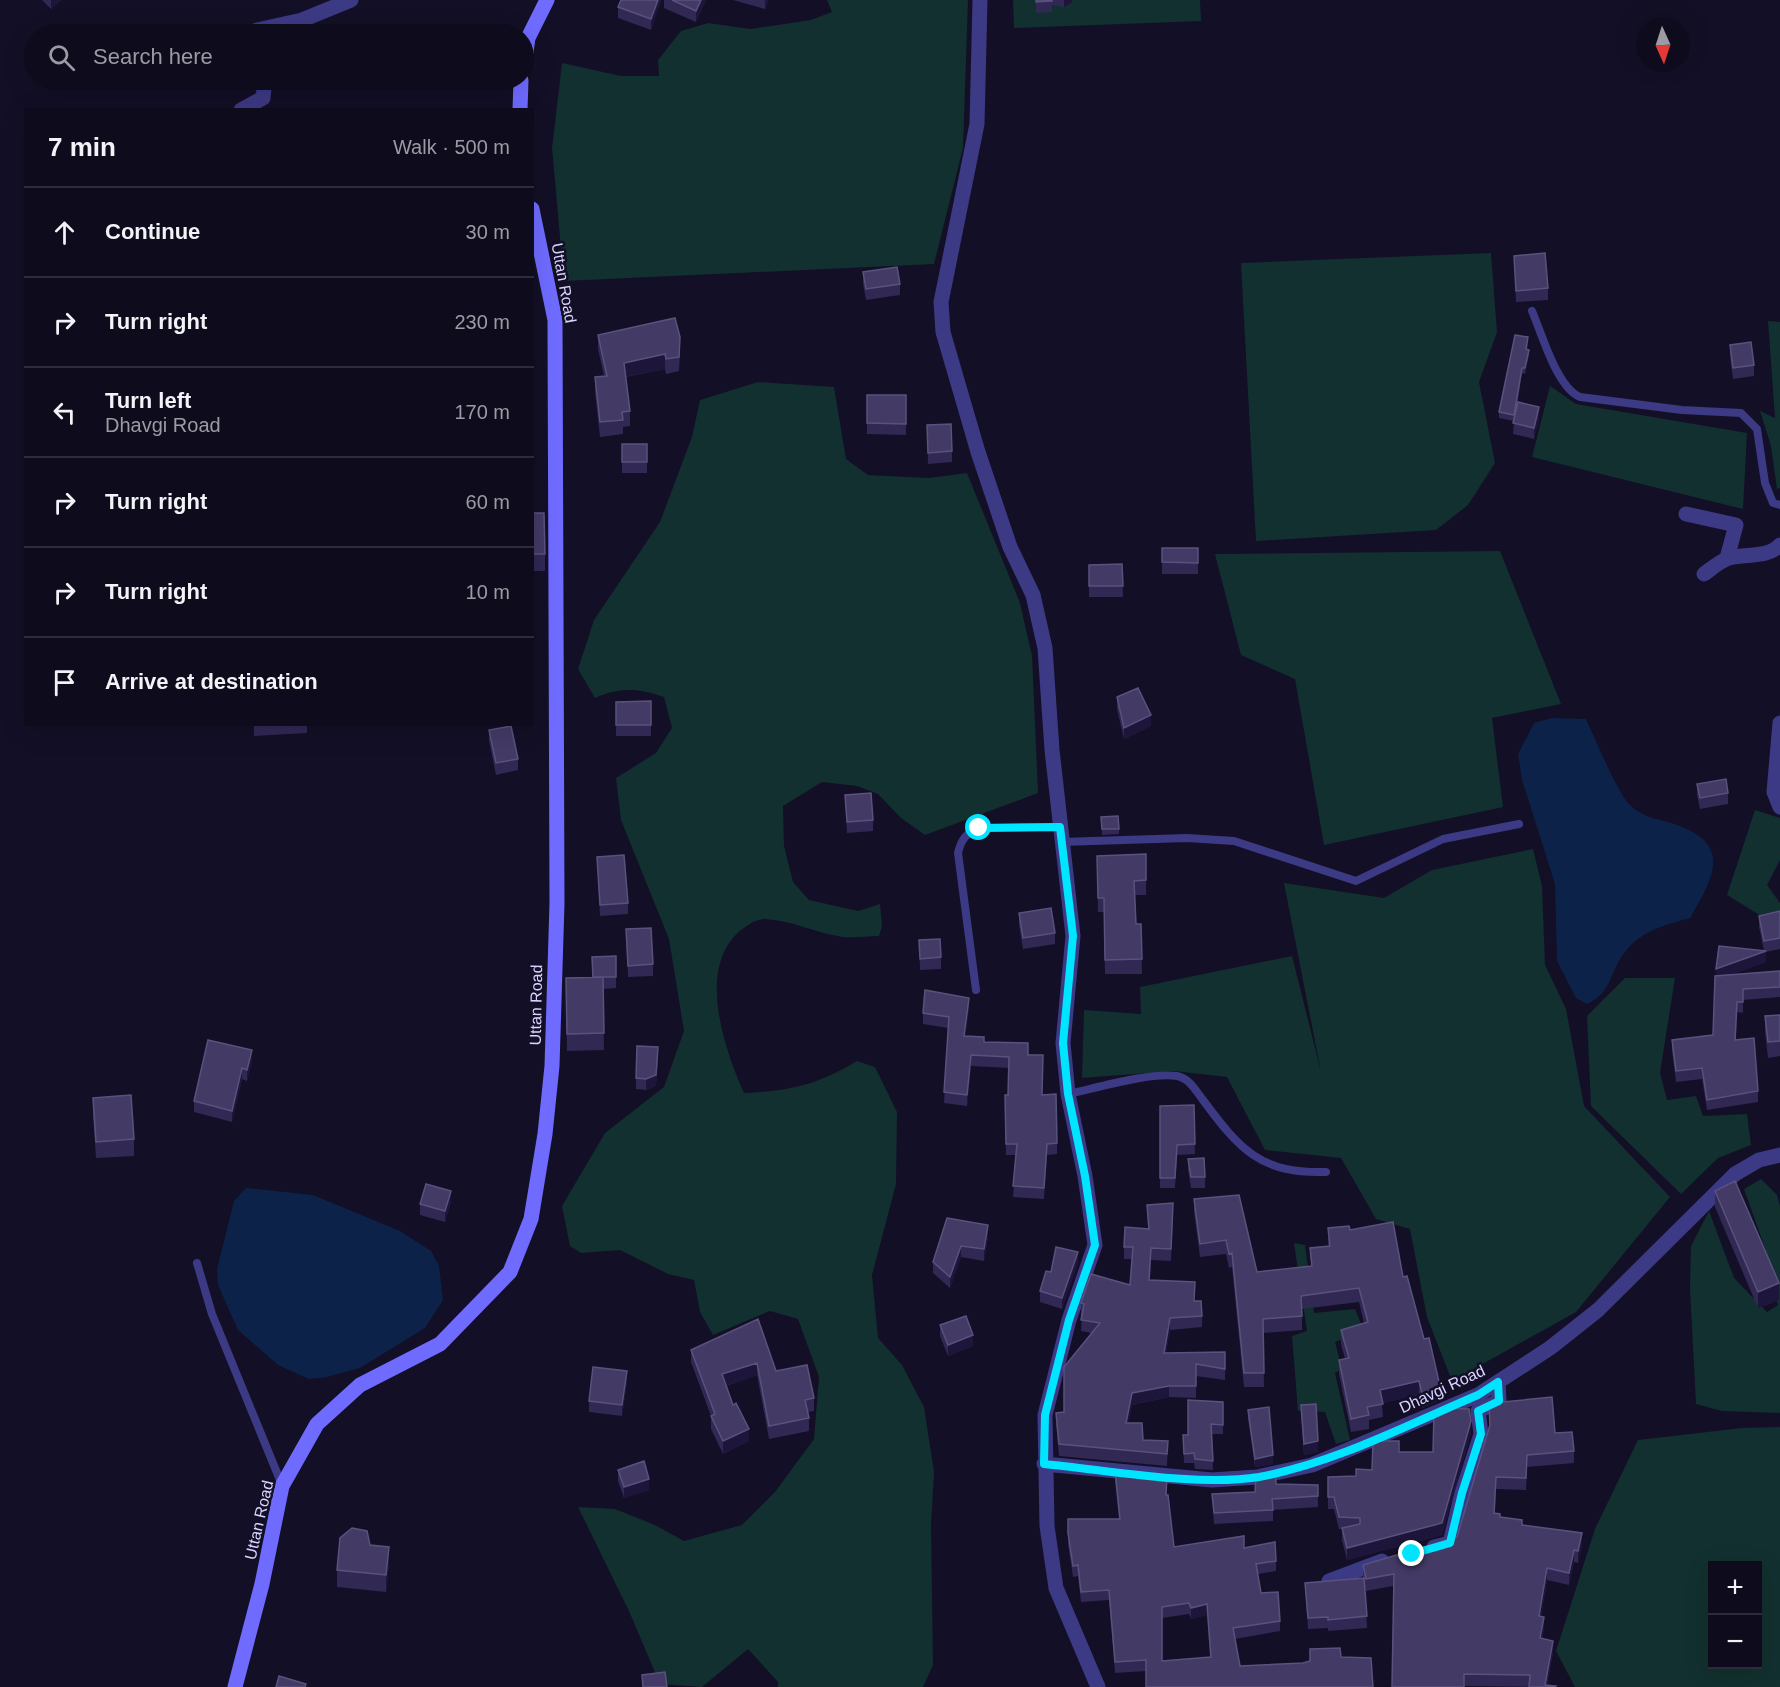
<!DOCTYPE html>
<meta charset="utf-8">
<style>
:root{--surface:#0e0b1c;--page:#1c1929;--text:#f1f3f6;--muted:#9b9ba3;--line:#2e2b3b}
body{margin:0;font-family:Arial,sans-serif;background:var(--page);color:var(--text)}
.controls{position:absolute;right:18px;bottom:18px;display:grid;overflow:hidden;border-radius:0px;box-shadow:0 6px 24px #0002}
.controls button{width:54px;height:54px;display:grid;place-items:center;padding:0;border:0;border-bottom:2px solid var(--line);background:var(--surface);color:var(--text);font:30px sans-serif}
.compass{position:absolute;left:1636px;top:18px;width:54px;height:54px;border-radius:50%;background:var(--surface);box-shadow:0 6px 24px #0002;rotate:177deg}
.stop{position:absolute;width:18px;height:18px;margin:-14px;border:4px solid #00e5ff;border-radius:50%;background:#fff}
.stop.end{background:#00e5ff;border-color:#fff;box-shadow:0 2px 6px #0008}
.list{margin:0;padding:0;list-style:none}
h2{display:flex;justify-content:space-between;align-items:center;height:78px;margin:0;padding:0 24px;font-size:26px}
h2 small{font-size:20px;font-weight:400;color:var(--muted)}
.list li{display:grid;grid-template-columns:39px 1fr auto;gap:18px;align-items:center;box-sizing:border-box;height:90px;padding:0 24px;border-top:2px solid var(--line)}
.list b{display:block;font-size:22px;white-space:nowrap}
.list p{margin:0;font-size:20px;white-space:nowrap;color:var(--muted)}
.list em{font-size:20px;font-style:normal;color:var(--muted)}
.icon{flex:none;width:33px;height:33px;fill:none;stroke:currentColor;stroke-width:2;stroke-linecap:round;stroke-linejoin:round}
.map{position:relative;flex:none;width:1780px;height:1687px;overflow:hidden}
.search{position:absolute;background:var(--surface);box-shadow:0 6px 24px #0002;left:24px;top:24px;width:510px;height:66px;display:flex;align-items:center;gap:15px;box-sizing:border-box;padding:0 21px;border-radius:33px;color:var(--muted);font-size:22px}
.panel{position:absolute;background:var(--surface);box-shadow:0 6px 24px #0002;left:24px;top:108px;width:510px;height:618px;border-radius:0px}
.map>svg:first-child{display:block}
</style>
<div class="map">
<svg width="1780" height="1687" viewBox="0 0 1780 1687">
<rect width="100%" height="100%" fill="#130f26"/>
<path fill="#12302f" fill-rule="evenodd" d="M827 0H968L963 148 934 264 564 281 552 148 562 63 621 76H659L658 60 681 31 708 23 751 29 811 20 832 12Z
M1013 0H1200L1201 21 1014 28Z
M1491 253 1497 332 1479 382 1495 463 1468 505 1436 530 1256 541 1241 263Z
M1768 321 1780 322V488L1777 489 1771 446 1760 411 1775 418Z
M758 382 834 387 846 459 868 475 929 478 967 473 1020 603 1032 656 1038 793 925 835 901 818 878 794 857 786 822 782 783 806 784 846 793 882 809 900 858 911 880 904 882 926 879 936C867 936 853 938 842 937 816 933 791 920 765 919 756 919 748 925 741 930 696 967 724 1048 744 1093 790 1091 817 1085 857 1061L875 1067 897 1112 896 1184 872 1275 878 1338 902 1365 924 1407 934 1472 931 1526 933 1665 923 1687H778V1682L748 1649 702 1687 660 1684 629 1611 578 1507 615 1509 655 1525 684 1541 742 1525 775 1492 814 1439 819 1377 798 1319 770 1311 713 1335 700 1312 694 1280 668 1274 620 1250 581 1253 570 1246 562 1206 605 1133 664 1087 684 1031 669 939 621 820 616 778 656 753 672 728 664 697C638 688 620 687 595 698L578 669 594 620 660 522 692 437 700 400Z
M1550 386 1576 404 1747 433 1743 509 1532 457Z
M1500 551 1561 704 1492 718 1503 807 1324 845 1295 679 1241 655 1215 554Z
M1755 810 1780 818V860L1767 885 1780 903V916L1766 919 1727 895Z
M1533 849 1542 886 1545 965 1566 1009 1584 1106 1670 1197 1576 1312 1452 1381 1427 1317 1410 1229 1376 1219 1341 1158 1265 1150 1227 1077 1174 1071 1082 1078 1084 1010 1141 1014 1140 987 1292 956 1321 1072 1284 883 1384 898 1432 870Z
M1625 978H1675L1660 1073 1667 1100 1696 1096 1703 1116 1747 1114 1751 1145 1718 1158 1681 1194 1591 1106 1587 1016Z
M1761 1179 1777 1195 1780 1206V1413L1722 1411 1696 1404 1690 1288 1691 1246 1709 1211 1734 1278 1767 1312 1778 1305 1770 1284 1772 1268 1744 1189Z
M1294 1243 1305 1245 1314 1313 1355 1309 1364 1331 1335 1342 1342 1369 1335 1373 1350 1440 1336 1444 1325 1412 1298 1411 1292 1336 1307 1331Z
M1780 1427V1687H1575L1556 1651 1595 1529 1638 1440 1742 1428ZM1712 1566H1758V1664H1712Z"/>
<path fill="#0c2248" d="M1552 718 1586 719C1594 736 1618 794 1630 805 1641 816 1656 819 1671 823 1732 842 1716 874 1690 918 1665 925 1641 931 1625 952 1609 972 1613 992 1587 1004L1576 998 1557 961 1555 884 1522 780 1518 754 1534 723Z
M246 1188 313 1195 400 1231 431 1251 439 1266 443 1300 425 1328 360 1368 327 1377 309 1379 278 1365 238 1330 218 1285 217 1269 234 1201Z"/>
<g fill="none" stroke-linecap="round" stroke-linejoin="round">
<path stroke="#3d3a85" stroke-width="8" d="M1532 311C1542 334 1557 388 1580 397L1682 410 1741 413 1757 429 1765 483 1773 503 1780 505
M1061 842 1187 838 1234 841 1356 881 1443 839 1519 824
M976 990 958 853C961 840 966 833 979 828L1060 827
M1068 1094C1096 1088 1150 1072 1177 1076 1189 1078 1196 1091 1203 1100 1240 1150 1261 1174 1326 1172
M197 1263 212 1314 282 1485"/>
<path stroke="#3d3a85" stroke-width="15" d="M980 0 977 124 941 302 943 332 978 452 1010 547 1033 595 1045 648 1052 750 1073 936 1063 1043 1068 1094 1085 1176 1095 1245 1069 1320 1045 1415 1047 1526 1056 1588 1098 1687
M256 34 257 30 302 20 351 0
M241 110 263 98 265 80
M1686 514 1736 525 1727 558
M1704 574C1711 569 1720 561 1729 558 1746 553 1766 559 1780 545
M1780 723 1774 792 1780 807
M1044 1464 1212 1480 1257 1477 1312 1465 1478 1395 1550 1348 1598 1310 1735 1174 1759 1160 1780 1155
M1434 1547 1450 1543 1462 1493 1481 1434 1478 1411 1499 1401 1498 1382
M1329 1581 1382 1561"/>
<path stroke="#6f6bff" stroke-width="15" d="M524 66 528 38 547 0
M520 110 521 80
M235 1687 262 1584 282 1486 317 1424 360 1385 440 1344 510 1272 531 1219 545 1134 552 1066 557 903 555 320 532 209"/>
</g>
<path fill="#312854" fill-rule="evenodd" d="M42 0H61L51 9Z
M661 0 651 30 618 18V7Z
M664 0H706L696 22 664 8Z
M733 0H768L765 9Z
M1036 0H1072V3L1064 7 1052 5V12L1036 13Z
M171 80H188L175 86Z
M532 248 534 258V269H532Z
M1514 256 1548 288V300L1516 302Z
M863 272 900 284V295L866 300 863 283Z
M598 335 680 352 679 371 666 374 665 369 626 377 630 411V426L623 427V434L600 437 595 392V377L604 376 598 349Z
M1528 343 1527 349 1529 355 1525 374 1522 373 1517 406 1539 418 1534 439 1513 434 1514 421 1499 418V412Z
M1730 345 1754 365V376L1733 379 1730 356Z
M867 395H906V435L867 434Z
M927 425 952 451V462L928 464Z
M622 444H647V473H622Z
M532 513 545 554V571H532Z
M1162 548H1198V574H1162Z
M1122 564 1123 597H1089V565Z
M1117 697 1151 726 1124 739 1117 709Z
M651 701V736H616V702Z
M254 724H307V733L254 736Z
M489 730 518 759V770L496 775 489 741Z
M1697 784 1728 793V804L1700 809 1697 795Z
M845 795 873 820V831L847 833Z
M1101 817 1119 829V834L1102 835Z
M1146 854V895H1135L1136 924H1141L1142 974H1105L1104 912H1098L1097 856Z
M597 857 628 903V914L600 916Z
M1780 911V949L1766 952V962L1730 975 1780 971V997L1743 1000V1013L1737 1012 1736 1040 1758 1091V1102L1707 1110 1702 1079 1676 1082 1672 1051V1040L1713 1035 1715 976 1764 951 1759 927V916Z
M1019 913 1055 933V944L1023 949 1019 925Z
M626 929 653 964V976L628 977Z
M919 940 941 957V969L920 970Z
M616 956V988L603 989 604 1050 567 1051 566 995 592 977V957Z
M969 1009 965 1036 984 1042 1028 1055 1042 1095 1057 1143V1154L1047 1155 1044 1199 1013 1197 1016 1155H1006L1005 1095H1008L1009 1068 971 1066 967 1106 944 1103 948 1028 923 1024V1013Z
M1780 1015V1056L1768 1058 1765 1032V1016Z
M658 1058 656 1086 646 1090 636 1089V1078Z
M252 1062 247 1081 242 1079 232 1122 194 1112V1101Z
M93 1098 134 1139V1156L96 1158 93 1115Z
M1194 1105 1195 1154 1177 1155 1175 1188H1160V1106Z
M1188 1159 1205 1177V1188H1191L1188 1170Z
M1715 1191 1779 1300 1758 1308 1715 1207Z
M1194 1199 1257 1272 1311 1266 1310 1248 1328 1246V1228L1350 1230 1403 1277 1440 1400 1422 1408 1419 1395 1382 1403 1383 1417 1369 1420V1429L1351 1432 1339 1374V1360L1345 1359 1341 1344V1330L1364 1323 1359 1302 1302 1309V1330L1263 1333 1264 1387H1244L1232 1267 1229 1268 1226 1254 1200 1257 1194 1212Z
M451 1202 445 1222 420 1215V1204Z
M1147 1205 1173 1214 1171 1261 1151 1260 1150 1280 1195 1301 1202 1316V1327L1170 1330 1166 1353 1225 1352V1380L1196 1376V1398L1169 1397 1132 1405 1128 1423 1143 1440 1168 1441 1167 1466 1059 1456 1056 1424V1413L1064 1412 1091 1333 1081 1331 1082 1315H1081V1303L1130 1285 1132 1259H1124V1247L1148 1229Z
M988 1225V1236L984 1261 961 1257 950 1288 933 1273V1262Z
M1078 1263 1062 1309 1040 1302V1291Z
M758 1319 776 1371 814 1398V1411L808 1412 809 1418V1431L769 1439 757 1375 726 1386 733 1405 749 1441 723 1454 711 1429V1416L691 1362V1350Z
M940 1325 973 1346 948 1356 940 1336Z
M627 1382 622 1416 589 1412V1401Z
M1223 1402V1434H1212L1213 1470 1195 1469 1194 1463H1184L1183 1435H1188Z
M1503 1402 1555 1433 1574 1451V1463L1527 1467 1526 1490 1496 1489 1495 1513 1500 1517 1582 1545 1578 1563 1574 1562 1569 1585 1547 1580 1541 1616 1544 1629 1542 1639 1553 1653 1547 1685 1556 1687 1464 1686 1393 1586 1366 1591 1365 1587 1367 1628 1328 1631V1628L1308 1629 1305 1583 1363 1578V1565L1457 1537 1490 1428 1489 1405Z
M1301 1405 1318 1452 1304 1455 1301 1416Z
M1248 1410 1273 1464 1255 1467 1248 1419Z
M1471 1433 1442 1535 1347 1560 1342 1540V1529H1339L1334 1509H1328V1477L1356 1476 1372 1470 1399 1452H1433Z
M618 1470 649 1490 624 1498 618 1481Z
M1115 1470 1166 1495 1174 1547 1244 1548 1276 1561V1571L1258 1574 1261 1593 1280 1621V1631L1235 1639 1240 1666 1303 1663 1341 1657 1373 1687 1146 1671 1115 1673 1109 1600 1081 1602 1078 1576 1073 1577 1068 1544V1519H1119L1115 1481ZM1189 1614 1191 1619 1207 1615 1210 1658 1162 1661V1618Z
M1276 1484 1318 1485V1507L1273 1510V1521L1214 1524 1212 1494 1255 1492Z
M370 1545 389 1564 386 1592 337 1587V1570Z"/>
<path fill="#1d163a" d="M51 0H61L51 9Z
M658 0H661V2L651 30V19Z
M701 0H706L696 22V11Z
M765 0H768L765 9Z
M1064 0H1072V3L1064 7Z
M175 80H188L175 86Z
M1529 350V355L1525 374V368Z
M665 354V369L624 377V363Z
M1522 368V373L1514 421V415Z
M1539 407V418L1534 439V428Z
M1151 715V726L1124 739V728Z
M1766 951V962L1716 980V969Z
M969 998V1009L964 1047V1036Z
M658 1047 656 1086 646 1090V1079Z
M252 1050V1062L247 1081V1070Z
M971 1055V1066L967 1106V1095Z
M242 1068V1079L232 1122V1111Z
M1047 1144V1155L1044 1199V1188Z
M451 1191V1202L445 1222V1211Z
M988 1225V1236L984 1261V1249Z
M961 1246V1257L950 1288V1277Z
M1151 1248V1260L1149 1291V1280Z
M1078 1252V1263L1062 1309V1298Z
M1779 1283V1300L1758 1308V1292Z
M1170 1318V1330L1164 1364V1353Z
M973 1335V1346L948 1356V1345Z
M757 1363V1375L722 1387V1374Z
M627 1371V1382L622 1416V1405Z
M1419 1381V1395L1380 1404V1390Z
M1169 1386V1397L1132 1405 1126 1434V1423L1132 1393Z
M1440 1386V1400L1422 1408V1394Z
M1471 1421V1433L1442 1535 1347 1560V1548Z
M749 1429V1441L723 1454V1441Z
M1318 1441V1452L1304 1455V1444Z
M1273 1455V1464L1255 1467V1459Z
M649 1479V1490L624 1498V1487Z
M1582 1533V1545L1578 1563V1551Z
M389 1547V1564L386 1592V1575Z
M1574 1550V1562L1569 1585V1573Z
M1547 1568V1580L1539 1628V1616Z
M1207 1604V1615L1191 1619V1608Z
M1544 1617V1629L1540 1650V1638Z
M1553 1641V1653L1546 1687H1545Z"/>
<path fill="#433a66" stroke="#5a527e" stroke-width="1.5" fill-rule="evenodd" d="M621 0H658L651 19 618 7Z
M672 0H701L696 11Z
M1036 0H1052V1L1036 2Z
M184 31 186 34H178Z
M1545 253 1548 288 1516 291 1514 256Z
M897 267 900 284 866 289 863 272Z
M675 318 680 337 679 357 666 359 665 354 624 363 630 411 622 412 623 420 600 422 595 377 607 376 598 335Z
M1515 335 1528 337 1526 349 1529 350 1525 368H1522L1514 415 1499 412Z
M1751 342 1754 365 1733 368 1730 345Z
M867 395H906V424L867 423Z
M1518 402 1539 407 1534 428 1513 423Z
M951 424 952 451 928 453 927 425Z
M622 444H647V462H622Z
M532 513H544L545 554H532Z
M1162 548H1198V563L1162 562Z
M1122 564 1123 586H1089V565Z
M1138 688 1151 715 1124 728 1117 697Z
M651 701V725H616V702Z
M511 726 518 759 496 763 489 730Z
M1726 779 1728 793 1700 798 1697 784Z
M871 793 873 820 847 822 845 795Z
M1118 816 1119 829H1102L1101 817Z
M1146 854V880L1134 881 1136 924H1141L1142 959 1105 960 1104 898H1098L1097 856Z
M624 855 628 903 600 905 597 857Z
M1051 908 1055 933 1023 938 1019 913Z
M1780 911V938L1764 941 1759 916Z
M651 928 653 964 628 966 626 929Z
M940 939 941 957 920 959 919 940Z
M1719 946 1766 951 1716 969Z
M616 956V977H593L592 957Z
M1780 971V987L1743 989V1002H1737L1735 1040 1754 1038 1758 1091 1707 1100 1702 1068 1676 1071 1672 1040 1713 1035 1715 976Z
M603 977 604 1033 567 1034 566 978Z
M925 990 969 998 964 1036 984 1037V1042L1028 1043V1055H1043L1042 1095 1056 1094 1057 1143 1047 1144 1044 1188 1013 1186 1017 1144H1006L1005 1095H1008L1009 1057 971 1055 967 1095 944 1092 949 1017 923 1013Z
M1780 1015V1041L1768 1042 1765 1016Z
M208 1040 252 1050 247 1070 242 1068 232 1111 194 1101Z
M637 1046 658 1047 656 1075 646 1079 636 1078Z
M131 1095 134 1139 96 1142 93 1098Z
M1194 1105 1195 1144 1177 1145 1175 1178H1160V1106Z
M1204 1158 1205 1177H1191L1188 1159Z
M1735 1181 1779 1283 1758 1292 1715 1191Z
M426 1184 451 1191 445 1211 420 1204Z
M1239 1195 1257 1272 1312 1266 1310 1248 1330 1246 1328 1228 1349 1226 1350 1230 1393 1222 1403 1277 1407 1276 1424 1339 1429 1338 1440 1386 1422 1394 1419 1381 1380 1390 1383 1404 1367 1407 1369 1415 1351 1419 1339 1360 1349 1358 1341 1330 1368 1322 1359 1288 1301 1296 1302 1316 1263 1319 1264 1373H1244L1232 1253 1229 1254 1226 1240 1200 1244 1194 1199Z
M1173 1203 1171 1249 1151 1248 1149 1280 1195 1282 1194 1301H1201L1202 1316 1170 1318 1164 1353 1225 1352V1369L1196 1364V1386H1169L1132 1393 1126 1423H1142L1143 1440 1168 1441 1167 1454 1059 1444 1056 1413 1064 1412V1367L1100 1323 1081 1320 1084 1304 1081 1303 1091 1274 1130 1285 1133 1247H1124L1125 1227 1149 1229 1147 1205Z
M947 1218 988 1225 984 1249 961 1246 950 1277 933 1262Z
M1056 1247 1078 1252 1062 1298 1040 1291 1046 1271 1051 1272Z
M966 1316 973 1335 948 1345 940 1325Z
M758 1319 776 1371 807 1365 814 1398 805 1400 809 1418 769 1426 757 1363 722 1374 733 1405 736 1403 749 1429 723 1441 711 1416 715 1414 691 1350Z
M593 1367 627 1371 622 1405 589 1401Z
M1552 1397 1555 1433 1572 1432 1574 1451 1527 1455 1526 1478 1496 1477 1494 1513 1500 1514V1517L1522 1520V1525L1582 1533 1578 1551 1574 1550 1569 1573 1547 1568 1539 1616 1544 1617 1540 1638 1553 1641 1545 1685 1556 1686 1555 1687H1529L1530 1675 1464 1674V1687H1392L1394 1574 1366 1579 1363 1565 1457 1537 1490 1425 1489 1405 1502 1398 1503 1402Z
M1188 1400 1223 1402V1425L1211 1424 1213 1461 1195 1459 1194 1453 1184 1454 1183 1435H1188Z
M1316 1404 1318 1441 1304 1444 1301 1405Z
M1269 1407 1273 1455 1255 1459 1248 1410Z
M1444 1408 1469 1409 1471 1421 1442 1523 1347 1548 1342 1528 1360 1524V1518L1339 1517 1334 1497H1328V1477L1356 1476V1469L1372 1470 1373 1441H1399V1452H1433L1434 1412Z
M644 1461 649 1479 624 1487 618 1470Z
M1115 1470 1167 1475 1166 1495H1168L1174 1547 1244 1536V1548L1275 1542 1276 1561 1256 1564 1261 1593 1278 1592 1280 1621 1233 1628 1240 1666 1303 1663 1310 1661V1649L1340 1648 1341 1657 1371 1658 1373 1687H1146V1660L1115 1662 1109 1590 1081 1592 1078 1565 1073 1566 1068 1533V1519H1120ZM1189 1603 1191 1608 1207 1604 1211 1657 1162 1661V1607Z
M1275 1472 1276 1484 1318 1485V1496L1272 1499 1273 1510 1214 1513 1212 1494 1255 1492 1256 1476Z
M352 1528 367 1531 370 1545 389 1547 386 1575 337 1570 340 1538Z
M1364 1578 1367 1616 1328 1620V1617L1308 1618 1305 1583Z
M665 1672 667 1687H643L642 1675Z
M279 1676 306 1684 305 1687H276Z"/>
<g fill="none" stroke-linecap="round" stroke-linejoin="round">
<path stroke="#00e5ff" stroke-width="8" d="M979 828 1060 827 1073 936 1063 1043 1068 1094 1085 1176 1095 1245 1069 1320 1045 1415 1044 1464C1108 1470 1197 1487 1259 1477 1335 1463 1407 1425 1478 1395L1498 1382 1499 1401 1478 1411 1481 1434 1462 1493 1450 1543 1412 1554"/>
</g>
<g text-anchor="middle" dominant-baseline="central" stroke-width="5" stroke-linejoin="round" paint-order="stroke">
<g font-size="16" fill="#d9d4ff" stroke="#130f26">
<text transform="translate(564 283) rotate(80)">Uttan Road</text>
<text transform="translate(536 1005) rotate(-89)">Uttan Road</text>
<text transform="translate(1442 1389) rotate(-25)">Dhavgi Road</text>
<text transform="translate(259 1520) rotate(-77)">Uttan Road</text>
</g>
</g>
</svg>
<div class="controls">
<button>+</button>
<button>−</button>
</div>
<svg class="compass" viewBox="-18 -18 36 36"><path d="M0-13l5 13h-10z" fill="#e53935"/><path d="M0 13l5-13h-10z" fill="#9b9ba3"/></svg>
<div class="stop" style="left:979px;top:828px"></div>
<div class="stop end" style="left:1412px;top:1554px"></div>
<div class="search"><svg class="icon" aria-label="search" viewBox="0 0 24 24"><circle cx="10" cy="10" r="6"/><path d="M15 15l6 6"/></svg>Search here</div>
<section class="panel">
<h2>7 min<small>Walk · 500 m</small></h2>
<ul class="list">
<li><svg class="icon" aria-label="ahead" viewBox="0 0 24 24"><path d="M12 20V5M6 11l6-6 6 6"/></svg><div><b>Continue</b></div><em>30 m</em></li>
<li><svg class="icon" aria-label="right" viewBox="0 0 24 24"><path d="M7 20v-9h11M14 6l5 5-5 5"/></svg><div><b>Turn right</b></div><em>230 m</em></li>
<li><svg class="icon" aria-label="left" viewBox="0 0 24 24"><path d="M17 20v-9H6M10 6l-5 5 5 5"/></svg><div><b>Turn left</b><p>Dhavgi Road</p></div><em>170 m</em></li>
<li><svg class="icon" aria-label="right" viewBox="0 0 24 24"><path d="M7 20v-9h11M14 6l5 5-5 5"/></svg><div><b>Turn right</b></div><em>60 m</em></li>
<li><svg class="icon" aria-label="right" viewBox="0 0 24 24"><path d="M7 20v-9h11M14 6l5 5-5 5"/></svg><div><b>Turn right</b></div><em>10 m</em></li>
<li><svg class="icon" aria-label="arrive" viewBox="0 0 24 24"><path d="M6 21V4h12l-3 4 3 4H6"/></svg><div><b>Arrive at destination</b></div></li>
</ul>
</section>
</div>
